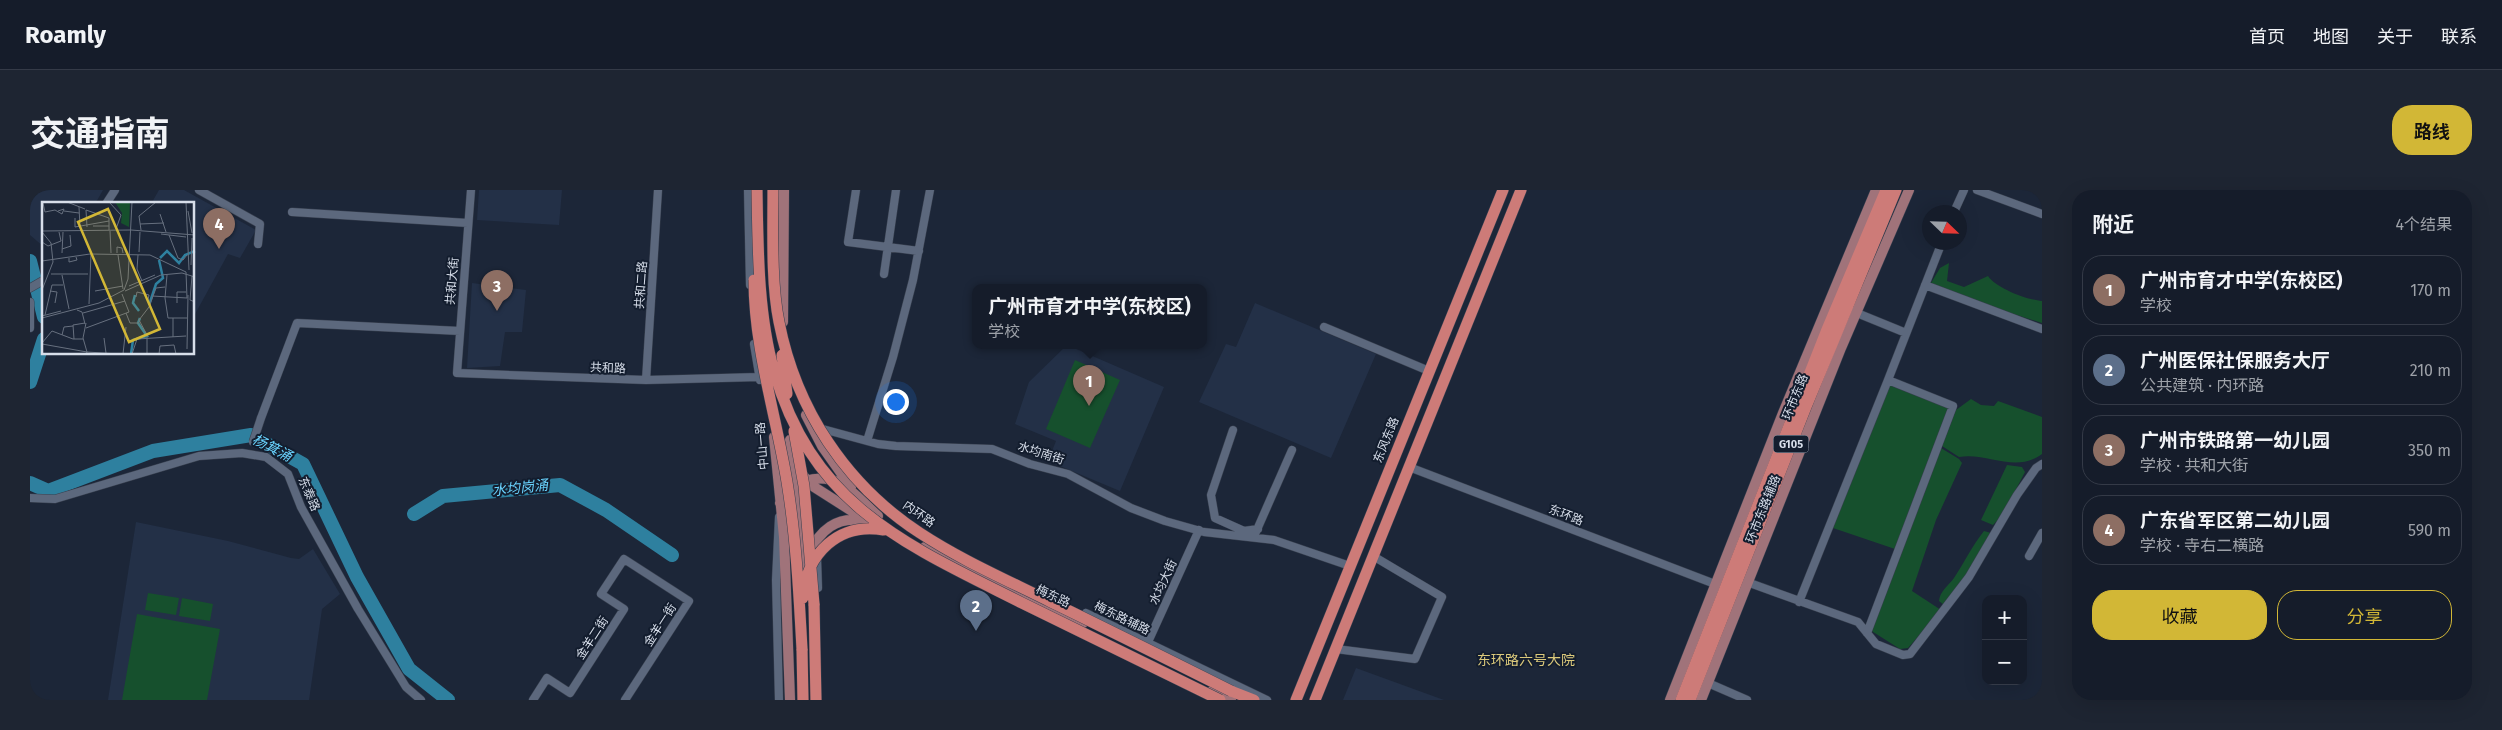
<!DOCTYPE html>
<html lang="zh">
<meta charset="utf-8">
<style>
:root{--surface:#151c2a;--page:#1e2532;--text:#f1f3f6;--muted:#9da1a8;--line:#343a47;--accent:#d2b736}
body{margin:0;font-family:"Fira Sans","Noto Sans SC",sans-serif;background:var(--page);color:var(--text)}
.controls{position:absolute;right:15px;bottom:15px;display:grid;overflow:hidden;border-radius:10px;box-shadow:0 5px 20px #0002}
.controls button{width:45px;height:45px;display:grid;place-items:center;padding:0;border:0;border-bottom:1px solid var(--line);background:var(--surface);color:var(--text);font:25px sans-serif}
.compass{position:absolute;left:1892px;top:15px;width:45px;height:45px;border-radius:50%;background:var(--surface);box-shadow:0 5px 20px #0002;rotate:113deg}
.you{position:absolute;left:865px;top:211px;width:18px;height:18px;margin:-12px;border:4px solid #fff;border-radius:50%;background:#1a73e8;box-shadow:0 0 0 8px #1a73e833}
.badge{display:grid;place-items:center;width:32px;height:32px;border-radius:50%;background:var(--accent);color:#fff;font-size:16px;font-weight:700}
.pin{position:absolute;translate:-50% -41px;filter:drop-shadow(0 1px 2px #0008)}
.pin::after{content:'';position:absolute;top:26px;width:18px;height:15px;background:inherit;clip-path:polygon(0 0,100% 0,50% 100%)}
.popup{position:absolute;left:942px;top:94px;width:235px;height:65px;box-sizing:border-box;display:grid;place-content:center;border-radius:10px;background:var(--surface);filter:drop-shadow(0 1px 4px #0005);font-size:16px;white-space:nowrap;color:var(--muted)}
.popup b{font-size:19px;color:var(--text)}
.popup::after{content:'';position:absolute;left:50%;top:100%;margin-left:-10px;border:10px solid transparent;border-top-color:var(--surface)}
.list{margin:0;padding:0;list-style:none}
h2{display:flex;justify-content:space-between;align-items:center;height:65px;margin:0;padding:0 20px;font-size:21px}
h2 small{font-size:16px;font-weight:400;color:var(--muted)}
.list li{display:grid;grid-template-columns:32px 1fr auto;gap:15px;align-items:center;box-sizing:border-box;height:70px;margin:0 10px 10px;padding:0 10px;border:1px solid var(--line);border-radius:20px}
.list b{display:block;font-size:19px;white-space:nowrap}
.list p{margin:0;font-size:16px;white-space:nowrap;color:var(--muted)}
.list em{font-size:16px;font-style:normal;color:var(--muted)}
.actions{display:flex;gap:10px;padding:15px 20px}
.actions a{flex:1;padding:11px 0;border:1px solid var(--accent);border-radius:20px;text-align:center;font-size:18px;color:var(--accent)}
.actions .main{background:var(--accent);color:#111}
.map{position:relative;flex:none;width:2012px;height:510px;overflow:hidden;border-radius:20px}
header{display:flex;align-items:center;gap:30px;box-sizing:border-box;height:70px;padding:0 25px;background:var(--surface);border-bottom:1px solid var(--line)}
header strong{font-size:24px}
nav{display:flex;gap:28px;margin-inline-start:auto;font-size:18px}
.intro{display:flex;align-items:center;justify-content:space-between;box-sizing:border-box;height:120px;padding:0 30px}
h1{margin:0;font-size:35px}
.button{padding:12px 22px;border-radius:20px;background:var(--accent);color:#111;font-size:18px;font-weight:700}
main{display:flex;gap:30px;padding:0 30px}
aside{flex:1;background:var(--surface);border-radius:20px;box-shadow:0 5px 20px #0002}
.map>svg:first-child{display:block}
</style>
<header>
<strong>Roamly</strong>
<nav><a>首页</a><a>地图</a><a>关于</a><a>联系</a></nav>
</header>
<div class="intro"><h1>交通指南</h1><a class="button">路线</a></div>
<main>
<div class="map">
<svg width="2012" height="510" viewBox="0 0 2012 510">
<rect width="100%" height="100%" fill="#1c2638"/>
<path fill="#233047" d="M0 0H73L65 14H14V57L0 45Z
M129 0H154L226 40 210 68 198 64 164 126V14H121Z
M449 0H532L529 35 447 30Z
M442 93 496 100 492 142H475L470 176 437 178Z
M1225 113 1346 164 1301 268 1169 212 1196 154 1206 157Z
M1037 155 1134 197 1090 301 1018 271 1026 251 985 234 999 192Z
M106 332 198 351 261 368 269 369 283 359 310 404 292 419 279 510H78Z
M1326 478 1414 510H1313Z"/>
<path fill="#16502d" d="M1919 73 1917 91 1934 97 1958 86C1966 98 1997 110 2012 111V133L1955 115 1901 93 1910 78Z
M1045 170 1090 190 1060 258 1016 239Z
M1859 195 1919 218 1865 359 1803 338Z
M1941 209 1951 215 1964 216 1968 211 2012 227V264C1985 284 1958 262 1929 267L1912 256 1926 220Z
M1911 258 1929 269 1932 273 1906 330 1882 401 1911 420 1878 458 1870 459 1840 440Z
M1977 275 1992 277 1995 282 1973 324 1963 335 1951 330Z
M1954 341 1961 343 1937 386 1914 415 1909 411C1910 401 1918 396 1924 388 1934 373 1942 356 1954 341Z
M118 403 149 408 146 425 115 420Z
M152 408 183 414 180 431 149 426Z
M107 424 190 439 177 510H92Z"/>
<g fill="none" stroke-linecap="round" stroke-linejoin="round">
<path stroke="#2e809f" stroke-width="14" d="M0 71 14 127
M0 192 14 149
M0 293 18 301 123 261 221 245 273 274 327 387 379 479 418 510
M384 324 413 306 530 295 576 320 642 365"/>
<defs>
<path id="minor" d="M169 0 230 34 228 54
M441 0 427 183 616 190 729 187
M718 0 720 95
M826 0 818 52 889 61
M1947 0 2012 24
M76 14 85 0
M262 22 438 33
M1924 22 1934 0
M854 84 866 0
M1895 95 2012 139
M0 98 14 90
M0 112V138
M1822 121 1876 143
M1294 137 1399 181
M724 154 730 190
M616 190 628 0
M231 228 267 133 430 141
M789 238 848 254 866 256 962 259 1000 274 1038 284 1101 318 1135 331 1174 342 1244 350 1320 376
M1203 240 1181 305 1185 328 1214 341 1228 339
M837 251 863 167 883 90 900 0
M1379 277 1685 394
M0 308 25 309 169 266 212 263 236 267 258 284 271 317 328 419 376 497 391 510
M749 327 746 390 749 510
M1226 342 1262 260
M1999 366 2012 343
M787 367 788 398
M1717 392 1828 432 1846 454 1873 465 1880 464 1939 387 1987 305 2006 278 2012 274
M1769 412 1858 190
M1056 423 1237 510
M1837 443 1923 216 1858 190 1912 52
M1118 452 1169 340
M1306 459 1385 469 1412 407 1343 366
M1678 493 1717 510
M503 510 517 488 540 503 594 419 571 404 594 369 659 411 595 510"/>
<path id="major" d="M753 132 754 0
M776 225 792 256 821 297
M744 247 754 347 760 510
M760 250 766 294 774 394
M771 283 781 295 850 339
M750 313C756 300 762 295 775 291 810 280 825 306 848 326
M895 357 1053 433
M779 364C789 341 807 325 834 331
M1182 501 1201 510
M1640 510 1753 223 1846 0
M1671 510 1811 158 1879 0"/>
<path id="highway" d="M784 414 786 510
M772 459 773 510
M1201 501 1224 510
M1266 510 1473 0
M1285 510 1491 0
M1651 510 1796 142 1856 0
M1660 510 1776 217 1866 0"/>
</defs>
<use href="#minor" stroke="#394150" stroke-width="9"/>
<use href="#major" stroke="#394150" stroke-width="11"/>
<use href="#highway" stroke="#394150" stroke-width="12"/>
<use href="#minor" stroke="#5c687d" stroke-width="8"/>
<use href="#major" stroke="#a0737a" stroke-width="10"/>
<use href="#highway" stroke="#cd7b78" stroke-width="11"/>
<defs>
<path id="minor-bridge" d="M223 252 231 228"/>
<path id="highway-bridge" d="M727 0C728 59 728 124 744 181 783 317 877 355 992 413 1058 446 1124 478 1190 510
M743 0C743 41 741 93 749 132 766 219 816 295 890 343 931 370 977 390 1021 412 1081 441 1141 471 1201 501
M724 90C724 158 746 225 757 292 766 347 769 404 772 459
M752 165 757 204
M764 241 774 296 784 414
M773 408C776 363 809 332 854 340"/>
</defs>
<use href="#minor-bridge" stroke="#394150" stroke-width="9" stroke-linecap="butt"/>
<use href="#highway-bridge" stroke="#394150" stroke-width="12" stroke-linecap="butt"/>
<use href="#minor-bridge" stroke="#5c687d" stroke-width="8"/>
<use href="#highway-bridge" stroke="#cd7b78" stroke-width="11"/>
</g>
<g text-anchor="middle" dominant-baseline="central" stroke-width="4" stroke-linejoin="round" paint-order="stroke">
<rect fill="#131d2e" stroke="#9ca4b2" stroke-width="1" x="1743.5" y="245.5" width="35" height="17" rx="4"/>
<g font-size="11" font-weight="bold" fill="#d7deea">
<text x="1761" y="254">G105</text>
</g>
<g font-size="12" fill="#d7deea" stroke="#131d2e">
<text transform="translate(422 91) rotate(-85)">共和大街</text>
<text transform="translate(611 95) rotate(-86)">共和二路</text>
<text transform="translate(578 178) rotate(2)">共和路</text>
<text transform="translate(1765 207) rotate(-68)">环市东路</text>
<text transform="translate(1356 250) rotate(-68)">东风东路</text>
<text transform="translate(732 256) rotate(-95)">中山一路</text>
<text transform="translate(1011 263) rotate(18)">水均南街</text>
<text transform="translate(279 304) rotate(67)">东泰路</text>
<text transform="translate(1733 319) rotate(-68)">环市东路辅路</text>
<text transform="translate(889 324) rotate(35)">内环路</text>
<text transform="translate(1536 325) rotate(21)">东环路</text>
<text transform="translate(1133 392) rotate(-65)">水均大街</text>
<text transform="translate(1023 406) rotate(25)">梅东路</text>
<text transform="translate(1092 428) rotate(26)">梅东路辅路</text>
<text transform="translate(630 435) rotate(-57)">金羊一街</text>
<text transform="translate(562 448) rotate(-57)">金羊二街</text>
</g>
<g font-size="14" font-style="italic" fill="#6ad4ff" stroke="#131d2e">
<text transform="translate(242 258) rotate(27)">杨箕涌</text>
<text transform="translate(490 298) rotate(-6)">水均岗涌</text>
</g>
<g font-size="14" fill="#dbc97b" stroke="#131d2e">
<text x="1496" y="470">东环路六号大院</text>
</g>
</g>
<g transform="translate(12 12)">
<rect width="152" height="152" fill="#1c2638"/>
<path d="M73 0H88L87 25 79 21 80 11Z" fill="#16502d"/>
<path fill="none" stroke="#2e809f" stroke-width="2.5" d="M118 56 125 49 137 61 143 53 153 49M93 93 91 101 97 109M107 103 114 82 121 76 117 58M89 152 91 138 105 134 96 121 98 116"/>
<path fill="none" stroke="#67707f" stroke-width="1" d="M25 0 43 7M67 0 79 13 74 27M144 0 147 68M1 1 3 10 13 8 20 12 22 7 16 9M37 5 38 25M44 8 67 16V28M44 8 45 25M22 9 37 11M146 9 150 31M118 12 124 30M33 16V25L67 19M98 22 122 21M51 24H67M99 28 97 14 114 0M0 29 89 28 153 33M68 29 69 51M0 30 9 41 11 60 0 88M119 32 144 35M127 33 136 56 141 58 145 53M0 40 6 44 19 39 17 30M20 47 29 44 28 33M97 50 98 30M20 51 21 30M75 51V45L80 46 81 51M76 53 81 87M96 53 95 67 100 79M27 56V60L35 58 34 55M0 59 48 52 108 53 144 70 145 96M149 63 150 36M9 72H46M20 73 27 107M125 73 123 96 126 116H145M150 74 148 98 153 100M87 84 113 73M8 89 15 90 13 101M53 89 81 84M83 89 119 73 140 71 153 75M110 94 145 96M94 95 95 90 107 93 106 98M135 101V90H144M47 102 49 52M35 108 40 110 43 122M41 111 83 99M84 111 88 121H97M3 113 10 83H21M0 114 19 109M0 116 57 101 82 88 86 77 90 0M131 116V135M44 121 41 136 45 150M44 126 87 110 80 92M20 133 22 125 31 124M62 136 64 151M32 137 31 123 43 121M0 141 10 129 31 137H41M0 142 45 150 44 152M145 147 146 93M45 150 77 152M81 152 84 125M90 152 95 137 144 134M105 152V133L97 118 107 105 114 86 123 85M115 152H145M117 152 118 144 132 143 134 152"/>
<path fill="#d2b736" fill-opacity="0.15" stroke="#d2b736" stroke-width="2.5" d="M66 7 118 127 87 140 36 20Z"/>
<rect width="152" height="152" fill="none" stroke="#d7deea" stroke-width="2.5"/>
</g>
</svg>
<div class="controls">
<button>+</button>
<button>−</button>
</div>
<svg class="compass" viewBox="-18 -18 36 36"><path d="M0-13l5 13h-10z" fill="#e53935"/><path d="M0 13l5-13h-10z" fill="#9da1a8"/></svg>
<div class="you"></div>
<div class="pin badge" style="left:1059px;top:216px;background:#8d6e63">1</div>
<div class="popup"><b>广州市育才中学(东校区)</b>学校</div>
<div class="pin badge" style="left:946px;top:441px;background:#5c6f8a">2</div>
<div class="pin badge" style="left:467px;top:121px;background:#8d6e63">3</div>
<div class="pin badge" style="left:189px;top:59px;background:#8d6e63">4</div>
</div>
<aside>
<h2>附近<small>4个结果</small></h2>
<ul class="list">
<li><span class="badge" style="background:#8d6e63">1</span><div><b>广州市育才中学(东校区)</b><p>学校</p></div><em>170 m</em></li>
<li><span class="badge" style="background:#5c6f8a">2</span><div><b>广州医保社保服务大厅</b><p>公共建筑 · 内环路</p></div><em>210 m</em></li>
<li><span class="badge" style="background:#8d6e63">3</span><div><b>广州市铁路第一幼儿园</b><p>学校 · 共和大街</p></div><em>350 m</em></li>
<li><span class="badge" style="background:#8d6e63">4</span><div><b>广东省军区第二幼儿园</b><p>学校 · 寺右二横路</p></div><em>590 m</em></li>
</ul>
<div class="actions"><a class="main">收藏</a><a>分享</a></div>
</aside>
</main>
